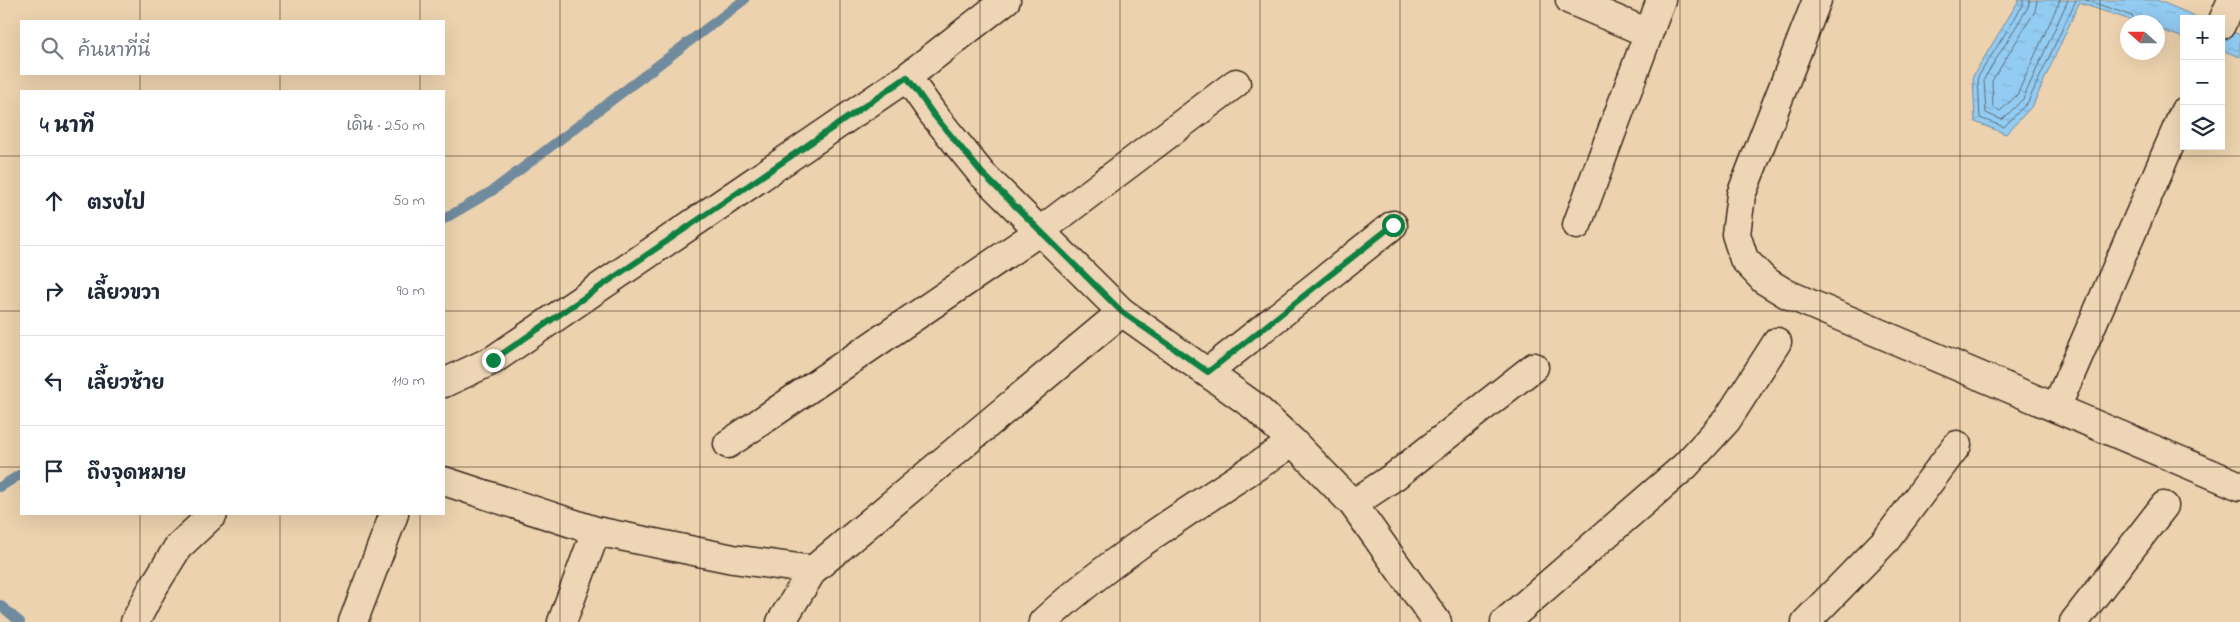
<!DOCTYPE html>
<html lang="th">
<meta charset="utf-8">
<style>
:root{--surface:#fff;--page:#f2f2f3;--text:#1f2937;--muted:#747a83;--line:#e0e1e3}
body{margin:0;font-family:"Indie Flower","Playpen Sans Thai",sans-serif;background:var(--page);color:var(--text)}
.controls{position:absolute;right:15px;top:15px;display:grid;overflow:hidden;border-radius:0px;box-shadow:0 5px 20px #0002}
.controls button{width:45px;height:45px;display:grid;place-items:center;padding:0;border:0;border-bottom:1px solid var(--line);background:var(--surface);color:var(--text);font:25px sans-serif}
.compass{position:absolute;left:2120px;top:15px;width:45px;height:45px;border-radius:50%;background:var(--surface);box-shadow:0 5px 20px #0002;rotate:291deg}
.stop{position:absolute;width:15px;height:15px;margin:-11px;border:4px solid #0b8043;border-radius:50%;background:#fff}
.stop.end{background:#0b8043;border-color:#fff;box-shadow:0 1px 5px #0008}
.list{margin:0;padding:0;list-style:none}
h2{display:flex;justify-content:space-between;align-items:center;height:65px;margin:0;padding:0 20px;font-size:21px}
h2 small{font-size:16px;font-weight:400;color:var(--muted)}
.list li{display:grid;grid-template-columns:32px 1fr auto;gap:15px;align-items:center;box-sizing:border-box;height:90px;padding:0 20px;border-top:1px solid var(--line)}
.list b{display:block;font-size:19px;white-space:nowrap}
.list em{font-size:16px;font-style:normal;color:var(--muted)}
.icon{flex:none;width:28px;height:28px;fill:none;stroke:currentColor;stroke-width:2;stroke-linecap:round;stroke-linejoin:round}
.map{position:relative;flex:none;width:2240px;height:622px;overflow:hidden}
.search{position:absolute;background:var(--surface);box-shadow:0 5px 20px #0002;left:20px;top:20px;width:425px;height:55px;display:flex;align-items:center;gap:12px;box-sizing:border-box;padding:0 18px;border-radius:0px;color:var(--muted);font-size:19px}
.panel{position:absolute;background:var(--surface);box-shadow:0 5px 20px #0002;left:20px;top:90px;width:425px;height:425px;border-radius:0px}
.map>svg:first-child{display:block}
</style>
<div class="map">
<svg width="2240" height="622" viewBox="0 0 2240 622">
<defs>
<pattern id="water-ripples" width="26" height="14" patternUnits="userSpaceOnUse" patternTransform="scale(1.25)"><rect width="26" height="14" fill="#93ccf3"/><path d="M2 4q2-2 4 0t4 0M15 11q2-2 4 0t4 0" fill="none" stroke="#80afd0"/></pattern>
</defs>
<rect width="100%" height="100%" fill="#ecd2ae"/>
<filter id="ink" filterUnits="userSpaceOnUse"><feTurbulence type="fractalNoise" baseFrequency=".02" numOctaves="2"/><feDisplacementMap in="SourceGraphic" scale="10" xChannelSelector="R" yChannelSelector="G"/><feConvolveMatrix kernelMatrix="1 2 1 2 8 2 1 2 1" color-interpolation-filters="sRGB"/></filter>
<g filter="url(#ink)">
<path fill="url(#water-ripples)" stroke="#708b9e" d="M2019 0H2157L2202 19H2184V38L2158 29V22H2137L2079 3 2033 105 2006 134 1975 122 1973 76Z
M2221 27 2240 35V57L2221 50Z"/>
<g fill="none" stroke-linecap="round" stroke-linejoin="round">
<path stroke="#5e6b73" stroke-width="1" d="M2023 0V5L1978 77 1980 118 2004 127 2028 102 2076 0
M2030 0 2028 7 1984 79 1986 113 2002 120 2023 99 2068 0
M2037 0 2035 11 1992 81 1993 107 2000 111 2017 95 2060 0
M2086 0 2132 16 2136 22"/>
<path stroke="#708b9e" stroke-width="10" d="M444 219 492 191 744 0
M0 487 21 474
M0 605 20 622"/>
<defs>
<path id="minor" d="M1570 0 1648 33
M1817 0 1741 195 1736 234 1744 259 1764 280 1787 294 2240 486
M2221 25 2232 0
M907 77 933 114 981 173 1122 312
M1577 225 1661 0
M1208 372 1393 225
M444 383 493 360 907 77 1006 0
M2056 408 2184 112
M728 444 1040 231 1236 83
M444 481 596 531 733 559 813 570 1122 312 1254 406 1293 442 1353 504 1437 622
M1353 504 1395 476 1534 367
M135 622 151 591 178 547 213 514
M353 622 394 514
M562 622 596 531
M781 622 813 570
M1043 622C1118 552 1208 499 1293 442
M1505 622 1685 466 1727 420 1777 342
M1806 622 1886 540 1957 445
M2074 622 2164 506"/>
</defs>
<use href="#minor" stroke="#3b2a1e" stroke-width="31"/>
<use href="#minor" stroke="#edd5b5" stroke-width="28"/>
</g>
</g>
<g fill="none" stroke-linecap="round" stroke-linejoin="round" filter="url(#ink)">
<path stroke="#0b8043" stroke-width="6" d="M493 360 907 77 933 114 982 173 1122 312 1208 372 1393 225"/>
</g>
<path fill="none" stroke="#3b2a1e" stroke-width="1" stroke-opacity="0.55" d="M140 0V21M280 0V21M420 0V21M560 0V622M700 0V622M840 0V622M980 0V622M1120 0V622M1260 0V622M1400 0V622M1540 0V622M1680 0V622M1820 0V622M1960 0V622M2100 0V622M140 74V91M280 74V91M420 74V91M0 156H21M444 156H2240M0 311H21M444 311H2240M0 467H21M444 467H2240M140 514V622M280 514V622M420 514V622"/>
</svg>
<div class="controls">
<button>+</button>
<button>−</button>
<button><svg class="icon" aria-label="layers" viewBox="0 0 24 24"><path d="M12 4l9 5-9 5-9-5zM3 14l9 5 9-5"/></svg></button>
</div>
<svg class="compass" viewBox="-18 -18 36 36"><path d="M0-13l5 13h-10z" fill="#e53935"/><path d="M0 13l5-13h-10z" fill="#747a83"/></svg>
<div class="stop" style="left:1393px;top:225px"></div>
<div class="stop end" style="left:493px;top:360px"></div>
<div class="search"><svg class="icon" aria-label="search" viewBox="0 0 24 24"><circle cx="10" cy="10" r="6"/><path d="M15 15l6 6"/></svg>ค้นหาที่นี่</div>
<section class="panel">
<h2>4 นาที<small>เดิน · 250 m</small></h2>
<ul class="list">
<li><svg class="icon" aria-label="ahead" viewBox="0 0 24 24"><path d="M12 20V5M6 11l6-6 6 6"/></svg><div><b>ตรงไป</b></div><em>50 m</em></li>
<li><svg class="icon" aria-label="right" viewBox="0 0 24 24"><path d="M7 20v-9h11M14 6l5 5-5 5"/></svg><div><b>เลี้ยวขวา</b></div><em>90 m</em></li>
<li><svg class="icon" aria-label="left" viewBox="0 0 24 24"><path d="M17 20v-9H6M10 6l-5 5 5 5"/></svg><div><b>เลี้ยวซ้าย</b></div><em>110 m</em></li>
<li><svg class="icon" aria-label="arrive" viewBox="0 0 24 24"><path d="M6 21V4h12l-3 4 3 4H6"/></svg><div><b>ถึงจุดหมาย</b></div></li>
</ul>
</section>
</div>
